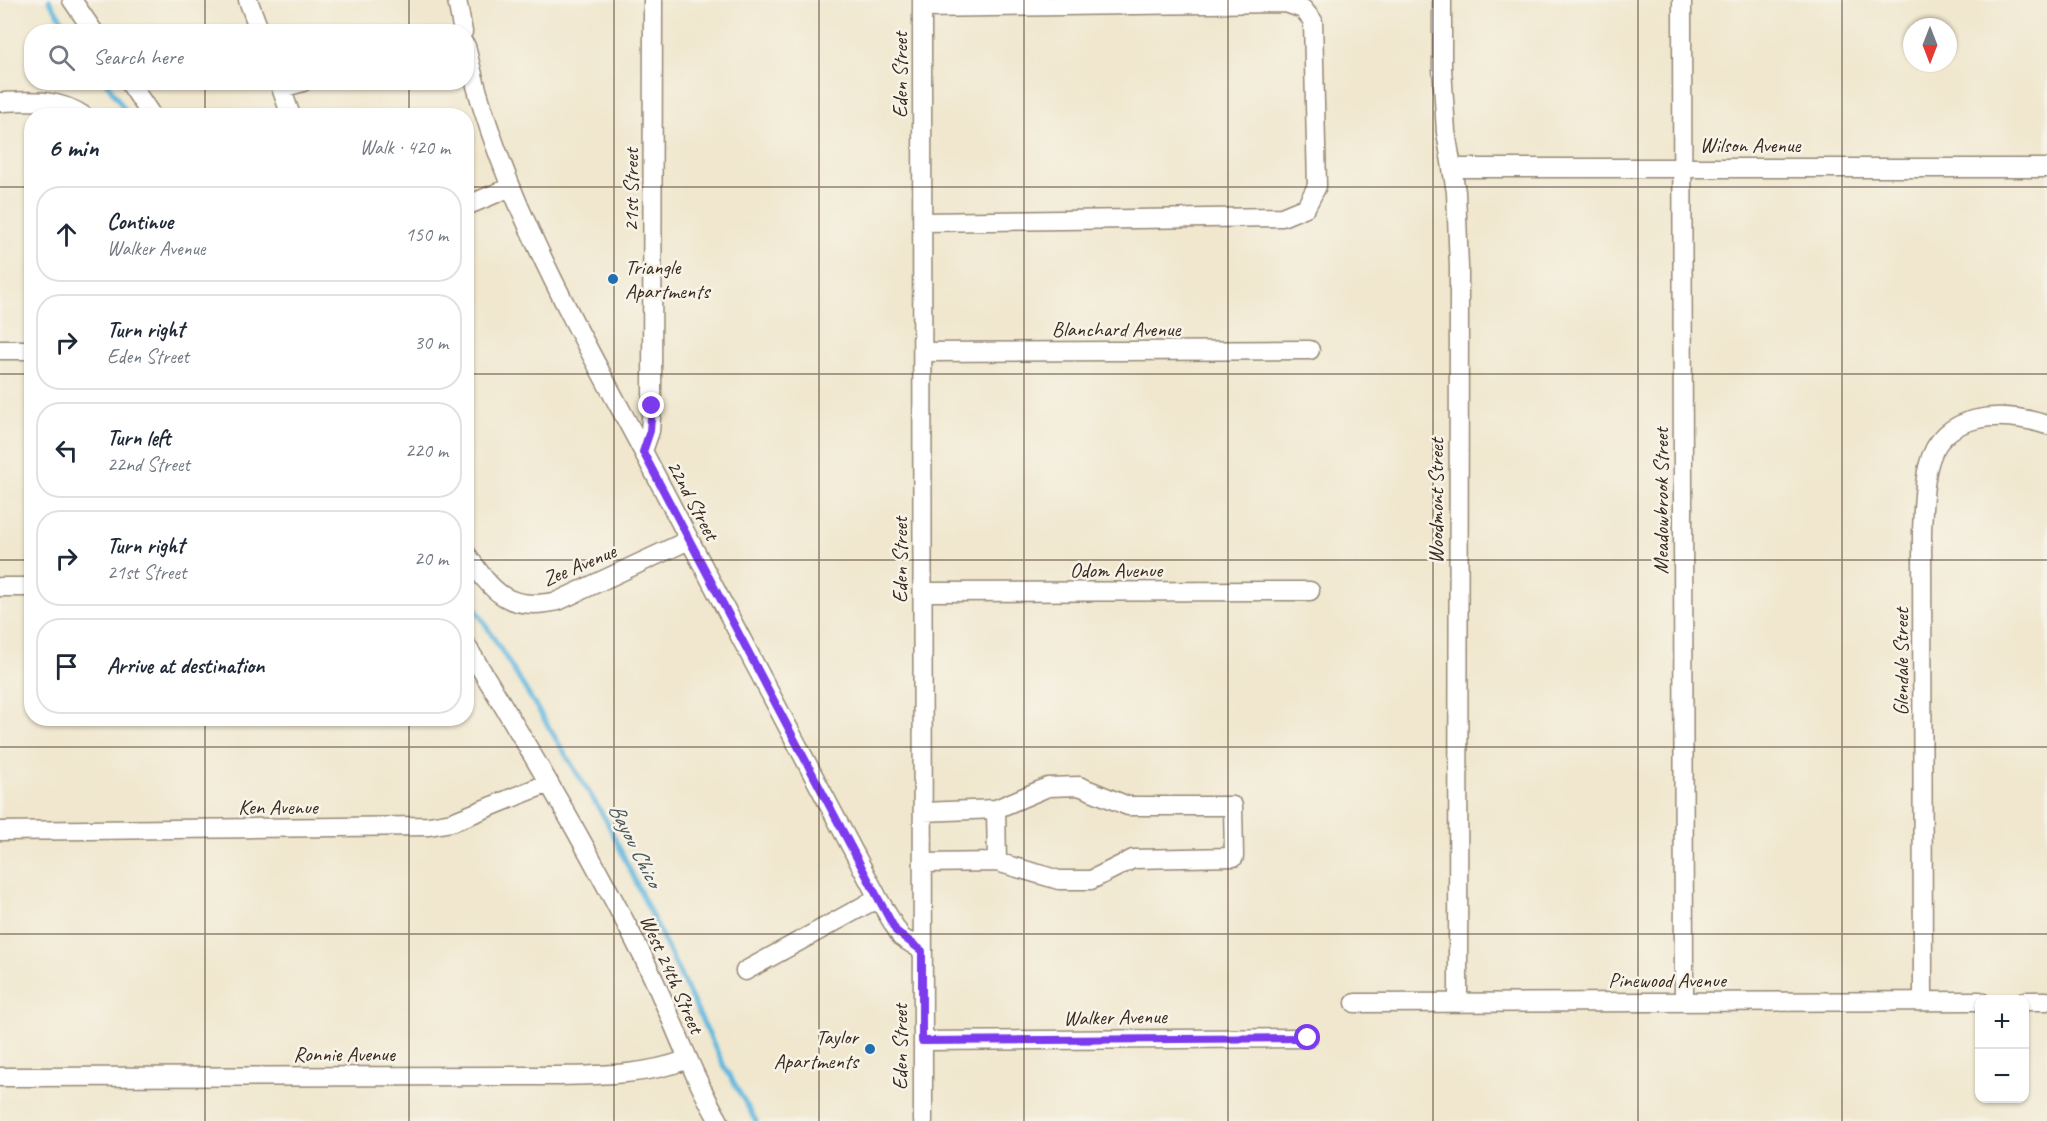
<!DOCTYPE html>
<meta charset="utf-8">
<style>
:root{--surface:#fff;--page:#f2f2f3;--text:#1f2937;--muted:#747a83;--line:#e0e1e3}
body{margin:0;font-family:Caveat,sans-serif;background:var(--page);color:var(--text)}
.controls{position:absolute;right:18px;bottom:18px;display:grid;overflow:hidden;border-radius:12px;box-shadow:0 2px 4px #0004}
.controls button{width:54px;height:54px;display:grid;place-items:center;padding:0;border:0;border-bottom:2px solid var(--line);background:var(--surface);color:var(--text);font:30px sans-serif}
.compass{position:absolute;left:1903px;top:18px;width:54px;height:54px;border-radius:50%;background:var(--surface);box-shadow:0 2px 4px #0004;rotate:180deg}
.stop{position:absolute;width:18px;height:18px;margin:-14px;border:4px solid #7c3aed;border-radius:50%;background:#fff}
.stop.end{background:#7c3aed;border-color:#fff;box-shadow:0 2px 6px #0008}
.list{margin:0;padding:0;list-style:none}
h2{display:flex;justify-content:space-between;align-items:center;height:78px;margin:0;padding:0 24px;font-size:26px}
h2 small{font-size:20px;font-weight:400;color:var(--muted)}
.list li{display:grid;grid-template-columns:39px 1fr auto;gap:18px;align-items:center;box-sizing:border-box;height:96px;margin:0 12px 12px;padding:0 12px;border:2px solid var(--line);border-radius:24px}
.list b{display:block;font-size:22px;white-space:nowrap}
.list p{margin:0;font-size:20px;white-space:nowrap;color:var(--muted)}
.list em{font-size:20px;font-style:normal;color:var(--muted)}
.icon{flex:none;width:33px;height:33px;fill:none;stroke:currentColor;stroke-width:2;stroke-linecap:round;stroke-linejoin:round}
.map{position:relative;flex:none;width:2047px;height:1121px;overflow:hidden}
.search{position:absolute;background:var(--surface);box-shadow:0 2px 4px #0004;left:24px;top:24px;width:450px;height:66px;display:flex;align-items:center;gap:15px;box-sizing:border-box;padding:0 21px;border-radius:24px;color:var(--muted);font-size:22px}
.panel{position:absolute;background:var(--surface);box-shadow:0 2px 4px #0004;left:24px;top:108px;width:450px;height:618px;border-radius:24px}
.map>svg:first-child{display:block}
</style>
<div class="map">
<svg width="2047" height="1121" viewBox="0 0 2047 1121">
<rect width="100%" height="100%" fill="#f7f3e8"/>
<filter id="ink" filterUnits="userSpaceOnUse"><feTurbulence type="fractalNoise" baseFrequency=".0167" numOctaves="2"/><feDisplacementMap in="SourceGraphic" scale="12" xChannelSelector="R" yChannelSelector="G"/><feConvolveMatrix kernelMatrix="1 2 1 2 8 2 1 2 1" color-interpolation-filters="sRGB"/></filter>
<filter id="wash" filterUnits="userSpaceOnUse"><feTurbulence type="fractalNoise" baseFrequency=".008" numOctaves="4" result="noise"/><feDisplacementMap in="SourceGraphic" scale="24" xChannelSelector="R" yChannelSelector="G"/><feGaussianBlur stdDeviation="1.35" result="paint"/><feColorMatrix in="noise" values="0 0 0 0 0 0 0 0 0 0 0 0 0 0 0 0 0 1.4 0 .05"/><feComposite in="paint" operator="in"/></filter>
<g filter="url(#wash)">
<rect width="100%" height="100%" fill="#f0e7ce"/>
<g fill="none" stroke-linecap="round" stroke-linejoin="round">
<path stroke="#62b8df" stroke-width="5" d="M49 0 70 32
M106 82 129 116
M466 593 606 820 725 1068 756 1121"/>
</g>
</g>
<g filter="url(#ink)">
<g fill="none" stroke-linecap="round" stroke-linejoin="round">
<defs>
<path id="minor" d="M72 0 94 32
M248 0 260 32
M457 0 463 32
M922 0 923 1121
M1442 0V68L1446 132 1456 192 1459 267 1458 1003
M1682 0 1684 1002
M922 8 1286 3 1303 9 1313 21 1317 186 1306 207 1282 217 923 222
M466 46C498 191 576 325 645 455 722 603 800 750 878 898L901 937 923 951
M129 82 152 116
M279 82 291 116
M281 88 303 82
M0 102C29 101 58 98 84 116
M1453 168H2047
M466 206 511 187
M0 350H32
M923 352 1310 350
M643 451 650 431 652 406 653 0
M466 553C493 593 508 612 558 601L689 540
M0 587H32
M923 592 1310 591
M466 645C528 745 587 846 640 951 669 1007 687 1066 719 1121
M996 809 997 862
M0 831 429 826 452 822 549 783
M923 863 997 862 1059 880H1091L1133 859 1234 857 1233 806H1128L1079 786 1048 787 996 809 923 812
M745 971 878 898
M1923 1001 1922 532C1923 511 1923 488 1928 467 1941 410 2003 411 2047 425
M2024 1001H2047
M1355 1003 1980 1001
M923 1041 1308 1038
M0 1077 560 1076C603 1075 645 1075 686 1060"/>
</defs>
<use href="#minor" stroke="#968876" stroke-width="21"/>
<use href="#minor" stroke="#fff" stroke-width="18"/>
</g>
</g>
<g fill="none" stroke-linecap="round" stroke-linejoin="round" filter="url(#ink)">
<path stroke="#7c3aed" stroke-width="8" d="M652 406 650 431 643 452 878 898 896 931 922 951V1041L1308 1038"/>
</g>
<path fill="none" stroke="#3b2a1e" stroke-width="1.5" stroke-opacity="0.55" d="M205 0V32M409 0V32M614 0V1121M819 0V1121M1024 0V1121M1228 0V1121M1433 0V1121M1638 0V1121M1842 0V1121M205 82V116M409 82V116M0 187H32M466 187H2047M0 374H32M466 374H2047M0 560H32M466 560H2047M205 718V1121M409 718V1121M0 747H2047M0 934H2047"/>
<g fill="#1f6fb2" stroke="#f7f3e8" stroke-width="2">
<circle cx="613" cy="279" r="6"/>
<circle cx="870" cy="1049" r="6"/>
</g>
<g text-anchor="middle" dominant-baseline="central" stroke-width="5" stroke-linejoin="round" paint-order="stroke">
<g font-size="21" fill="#3b2a1e" stroke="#f7f3e8">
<text transform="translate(900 75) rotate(-90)">Eden Street</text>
<text x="1750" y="145">Wilson Avenue</text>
<text transform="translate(631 190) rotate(-90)">21st Street</text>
<text x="1116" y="329">Blanchard Avenue</text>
<text transform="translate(693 500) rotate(62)">22nd Street</text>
<text transform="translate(1436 501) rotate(-90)">Woodmont Street</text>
<text transform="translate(1661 501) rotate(-90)">Meadowbrook Street</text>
<text transform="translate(900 560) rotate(-90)">Eden Street</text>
<text transform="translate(579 565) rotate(-23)">Zee Avenue</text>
<text x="1116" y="570">Odom Avenue</text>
<text transform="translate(1901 662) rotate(-90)">Glendale Street</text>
<text x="278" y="807">Ken Avenue</text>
<text transform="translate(672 974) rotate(66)">West 24th Street</text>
<text x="1667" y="980">Pinewood Avenue</text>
<text transform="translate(1115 1017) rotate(-1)">Walker Avenue</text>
<text transform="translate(900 1047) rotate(-90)">Eden Street</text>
<text x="344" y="1054">Ronnie Avenue</text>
</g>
<g font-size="21" fill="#3b2a1e" stroke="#f7f3e8" text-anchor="start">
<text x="625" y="267">Triangle<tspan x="625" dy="24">Apartments</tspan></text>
<text x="858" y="1037" text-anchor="end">Taylor<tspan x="858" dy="24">Apartments</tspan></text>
</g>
<g font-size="22" font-style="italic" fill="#475558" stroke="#f7f3e8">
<text transform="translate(635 845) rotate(63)">Bayou Chico</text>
</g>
</g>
</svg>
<div class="controls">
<button>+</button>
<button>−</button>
</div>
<svg class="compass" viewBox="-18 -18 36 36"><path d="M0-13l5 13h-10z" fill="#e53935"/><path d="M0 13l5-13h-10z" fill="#747a83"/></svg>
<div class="stop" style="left:1308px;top:1038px"></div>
<div class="stop end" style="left:652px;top:406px"></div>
<div class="search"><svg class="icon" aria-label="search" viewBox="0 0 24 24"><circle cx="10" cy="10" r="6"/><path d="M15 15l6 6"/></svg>Search here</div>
<section class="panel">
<h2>6 min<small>Walk · 420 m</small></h2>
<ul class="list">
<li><svg class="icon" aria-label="ahead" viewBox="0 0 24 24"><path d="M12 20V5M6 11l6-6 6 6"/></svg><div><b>Continue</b><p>Walker Avenue</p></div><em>150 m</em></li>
<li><svg class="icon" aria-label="right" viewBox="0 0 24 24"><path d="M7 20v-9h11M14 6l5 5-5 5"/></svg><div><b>Turn right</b><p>Eden Street</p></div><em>30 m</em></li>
<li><svg class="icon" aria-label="left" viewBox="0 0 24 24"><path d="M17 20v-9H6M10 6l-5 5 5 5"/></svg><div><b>Turn left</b><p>22nd Street</p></div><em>220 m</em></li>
<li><svg class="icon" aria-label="right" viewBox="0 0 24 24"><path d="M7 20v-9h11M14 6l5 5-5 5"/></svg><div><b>Turn right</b><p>21st Street</p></div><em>20 m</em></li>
<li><svg class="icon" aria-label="arrive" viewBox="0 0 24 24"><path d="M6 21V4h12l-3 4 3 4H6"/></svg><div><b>Arrive at destination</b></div></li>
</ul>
</section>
</div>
